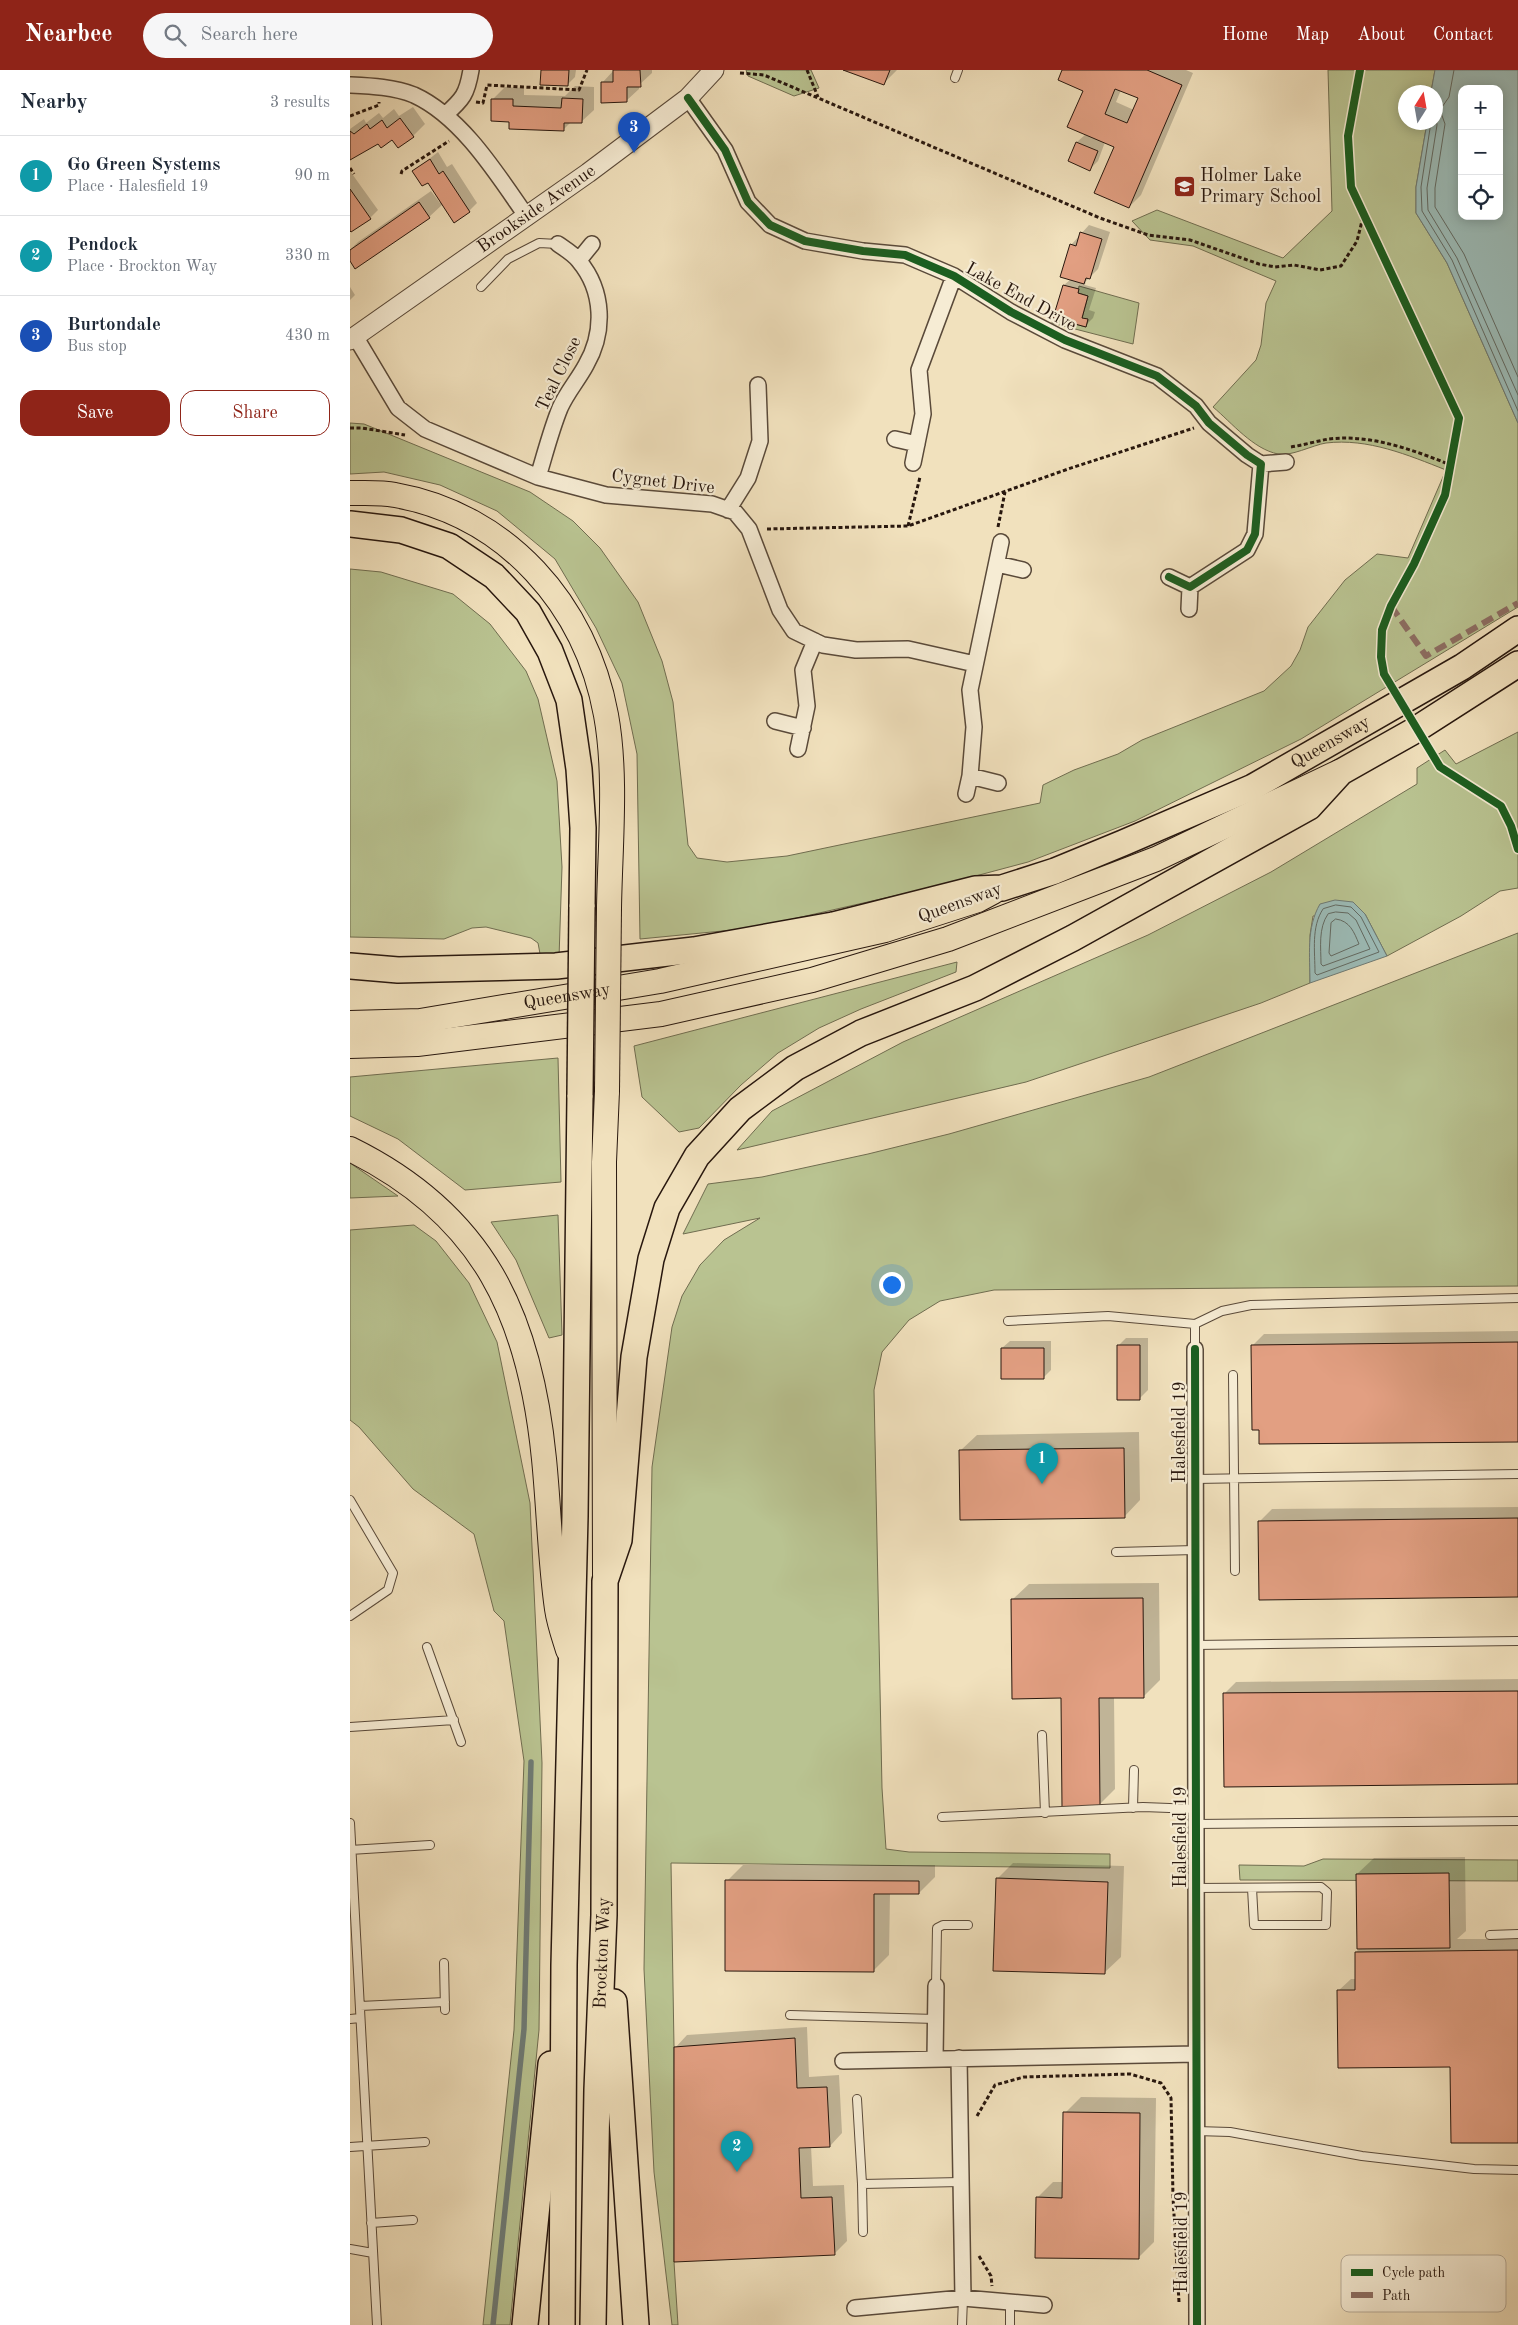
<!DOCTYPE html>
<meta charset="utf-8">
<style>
:root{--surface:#fff;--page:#f6f6f7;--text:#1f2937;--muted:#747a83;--line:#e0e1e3;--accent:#8f2418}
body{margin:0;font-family:"Old Standard TT",serif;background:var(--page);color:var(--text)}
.controls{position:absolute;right:15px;top:15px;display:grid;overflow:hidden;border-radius:10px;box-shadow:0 2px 12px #0003}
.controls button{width:45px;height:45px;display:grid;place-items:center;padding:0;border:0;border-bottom:1px solid var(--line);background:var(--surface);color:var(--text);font:25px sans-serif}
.compass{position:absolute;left:1048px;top:15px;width:45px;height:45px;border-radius:50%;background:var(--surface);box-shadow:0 2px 12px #0003;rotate:11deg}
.you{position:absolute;left:541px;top:1214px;width:18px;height:18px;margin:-12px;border:4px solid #fff;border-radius:50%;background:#1a73e8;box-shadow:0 0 0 8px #1a73e833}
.badge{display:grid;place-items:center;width:32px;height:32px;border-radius:50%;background:var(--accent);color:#fff;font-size:16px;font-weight:700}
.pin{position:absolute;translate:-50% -41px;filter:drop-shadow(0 1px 2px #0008)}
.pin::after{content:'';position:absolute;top:26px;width:18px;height:15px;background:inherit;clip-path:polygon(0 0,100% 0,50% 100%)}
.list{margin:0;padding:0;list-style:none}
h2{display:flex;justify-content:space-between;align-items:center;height:65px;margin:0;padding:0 20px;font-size:21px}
h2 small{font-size:16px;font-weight:400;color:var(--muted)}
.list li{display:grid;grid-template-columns:32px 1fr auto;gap:15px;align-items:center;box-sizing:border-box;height:80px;padding:0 20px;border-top:1px solid var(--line)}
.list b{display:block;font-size:19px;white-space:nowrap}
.list p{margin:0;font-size:16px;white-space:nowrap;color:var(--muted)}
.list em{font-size:16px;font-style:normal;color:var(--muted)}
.actions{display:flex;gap:10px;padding:15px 20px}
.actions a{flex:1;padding:11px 0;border:1px solid var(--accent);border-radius:15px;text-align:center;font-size:18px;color:var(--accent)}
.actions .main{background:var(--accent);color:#fff}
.icon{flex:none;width:28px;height:28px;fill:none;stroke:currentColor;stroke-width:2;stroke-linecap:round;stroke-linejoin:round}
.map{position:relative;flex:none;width:1168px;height:2255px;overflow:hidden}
header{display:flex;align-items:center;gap:30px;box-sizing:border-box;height:70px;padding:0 25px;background:var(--accent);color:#fff}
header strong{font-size:24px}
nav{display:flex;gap:28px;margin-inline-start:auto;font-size:18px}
.search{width:350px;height:45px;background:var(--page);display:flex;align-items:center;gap:12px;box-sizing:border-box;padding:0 18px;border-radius:28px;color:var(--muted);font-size:19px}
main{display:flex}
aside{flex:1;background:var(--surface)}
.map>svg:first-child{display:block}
</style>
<header>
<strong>Nearbee</strong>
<div class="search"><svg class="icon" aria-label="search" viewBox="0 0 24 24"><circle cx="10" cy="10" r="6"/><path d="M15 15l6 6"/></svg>Search here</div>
<nav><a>Home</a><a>Map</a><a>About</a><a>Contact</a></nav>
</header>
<main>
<aside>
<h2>Nearby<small>3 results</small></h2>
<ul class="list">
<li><span class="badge" style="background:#0f9aa8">1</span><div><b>Go Green Systems</b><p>Place · Halesfield 19</p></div><em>90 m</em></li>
<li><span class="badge" style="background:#0f9aa8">2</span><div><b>Pendock</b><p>Place · Brockton Way</p></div><em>330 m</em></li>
<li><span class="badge" style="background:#1a4fb4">3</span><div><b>Burtondale</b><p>Bus stop</p></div><em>430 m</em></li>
</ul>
<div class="actions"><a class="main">Save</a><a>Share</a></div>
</aside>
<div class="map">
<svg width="1168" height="2255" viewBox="0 0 1168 2255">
<rect width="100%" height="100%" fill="#f1e1bd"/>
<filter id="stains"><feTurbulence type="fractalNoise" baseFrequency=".004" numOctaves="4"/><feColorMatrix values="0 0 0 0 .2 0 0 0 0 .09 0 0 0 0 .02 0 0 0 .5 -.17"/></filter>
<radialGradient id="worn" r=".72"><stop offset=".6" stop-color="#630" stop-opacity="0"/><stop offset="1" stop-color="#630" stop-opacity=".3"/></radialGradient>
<path fill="#b9c391" stroke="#706d50" d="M396 0H461L469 18 444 26 398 6Z
M978 0H1085L1081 22H1056V52L1077 53 1066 117V143L1097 193 1168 353V537L951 669 785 751 678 792 588 816 403 858 290 869 287 684 272 613 246 558 205 489 147 441 90 415 34 402 0 404V353L14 354 180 422 223 451 250 478 288 532 312 591 323 632 338 775 347 788 377 792 437 786 690 733 693 715 724 700 768 684 792 670 914 621 941 596 950 580 958 557 995 510 1027 484 1058 488 1096 400C1058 385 1018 368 976 373 963 375 940 387 928 384 903 379 882 353 863 337L906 290 911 275 916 233 926 211 843 176 800 170 782 151 807 140 933 188 982 141Z
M729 216 789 233 783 274 702 253 703 248 736 257 738 250 732 248 738 226 728 223Z
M0 499 31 502 103 524 140 554 176 601 188 629 207 711 212 797 209 888 191 889 188 873 181 868 136 857 122 858 94 869 0 867Z
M1168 662V818L1150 821 1111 846 1037 886 1015 844 963 846 960 865V913L911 933 676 1012 387 1080 422 1041 553 972 798 865 921 802 1067 714V698L1095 680 1106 694Z
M1168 863V1216L644 1220 590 1231 559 1250 532 1282 524 1320 532 1718 536 1779 559 1782 760 1784V1798L321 1793 324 1977V2192L328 2255H322L304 2102 294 1899 302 1397 322 1257 332 1226 350 1195 374 1170 410 1148 333 1164 358 1114 412 1107 518 1084 599 1064 799 1007Z
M607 892 606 902 511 939 469 958 428 983 391 1015 349 1058 329 1062 292 1027 284 976Z
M208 988 211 1112 115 1120 48 1069 0 1046V1007Z
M0 1093 48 1126 0 1128Z
M208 1145 212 1265 199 1268 166 1190 141 1152Z
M64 1155 86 1171 119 1213 147 1272 180 1433 192 1693 189 1960 160 2255H133L164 1960 174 1691 154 1551 144 1541 124 1464 63 1419 9 1357 0 1350V1160Z
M973 1789 1168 1790V1811L890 1810 889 1795 954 1796Z"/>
<path fill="#9cbcb8" stroke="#6e7a74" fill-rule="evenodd" d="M1085 0H1168V353L1097 193 1066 143V117L1077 53 1086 52V22H1081ZM1112 19H1149V146H1112Z
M985 830 1003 832 1015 844 1037 886 960 913C960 886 956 858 970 834Z"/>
<path fill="#0003" fill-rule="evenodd" d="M192 0H226L225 7 217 15Z
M264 0H302V3L289 15V19L276 31 252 13Z
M496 0H547L533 14Z
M713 0H836L843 3 791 125 779 137 765 77 755 72 748 91 740 99 727 72 736 64 735 20ZM771 20 789 28 784 40 766 32Z
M225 16 244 17V40L231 52H221L213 60 160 50 143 29 155 17 174 18V25L215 26Z
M63 37 75 54 63 66 42 68 28 73 0 89V59L14 49 16 53 29 43 33 48 44 39 49 46Z
M88 82 97 97 102 94 127 133 119 141 93 134 79 147 0 189V180L8 172 81 121 90 133 92 132 78 111 64 101Z
M0 101 28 140 20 148 0 159Z
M739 155 760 162 748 199 736 211 735 215 746 218 739 240 745 242 743 248 735 256 714 215 721 209V175Z
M0 217 5 225 0 230Z
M1168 1261V1370L910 1373 902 1276 914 1264Z
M776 1268H798V1320L790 1328 768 1276Z
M660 1271H701V1300L693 1308 652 1278Z
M789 1362 790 1430 774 1447 610 1381 627 1365Z
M1168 1437V1526L910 1528V1451L922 1439Z
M809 1513 810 1610 794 1626 764 1627 765 1719 749 1735 712 1627 662 1530 679 1514Z
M1168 1609V1713L875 1715 874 1624 886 1612Z
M1115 1787 1116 1861 1107 1869H1168V2071L1102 2072V1996L988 1921 1001 1909H1006V1882L1010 1878 1007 1804 1024 1788Z
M663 1793 774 1796 771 1887 754 1903 647 1809Z
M393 1795H585V1807L569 1823H540L539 1885 523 1901 377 1811Z
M457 1957 459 2007 489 2005 492 2063 480 2076H461L463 2116 494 2115 497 2171 485 2183 325 1978 337 1965Z
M731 2027 806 2028 804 2172 788 2188 687 2128 703 2112H714L715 2043Z"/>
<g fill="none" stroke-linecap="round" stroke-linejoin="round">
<path stroke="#626a63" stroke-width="1" d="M1104 0 1099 27 1090 40 1095 54 1085 118V137L1114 184 1168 307
M1086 47 1087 55 1077 118 1078 140 1107 188 1168 325
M1081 52 1071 117 1072 141 1102 190 1168 341
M986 835 1001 837 1011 847 1029 882 967 905 965 903C965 881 961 857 973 839Z
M986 842 998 843 1006 850 1020 879 973 896 971 894C971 878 968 858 978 844Z
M986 849C1000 851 1004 862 1009 874L981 886 979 883 981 853Z"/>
<path stroke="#6e7a74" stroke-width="5.5" d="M143 2255 174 1959 181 1692"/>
</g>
<path fill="#e29f82" stroke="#28170e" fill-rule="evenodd" d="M191 0H219L218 16 190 15Z
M263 0H290L291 17H277V32L251 33V12H263Z
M493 0H540L534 15Z
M712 0H797L832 15 779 138 744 123 764 77 717 57 733 21 708 10ZM765 19 788 28 777 53 755 44Z
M212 28 233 29 232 53H214V61L159 59V52L141 51V29H163V36L211 38Z
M50 48 64 67 48 78 42 70 31 78 28 74 0 90V61L4 64 17 54 20 59 32 50 37 58Z
M726 72 748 81 740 101 718 91Z
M80 89 89 104 93 101 120 142 104 153 78 113 72 116 62 101Z
M0 119 21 149 1 162 0 161Z
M69 132 80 148 5 199 0 191V180Z
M730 162 752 169 740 209 736 208 734 214 710 207 720 174 726 176Z
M713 215 729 219 728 223 738 226 732 248 738 249 736 257 703 248Z
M1168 1272V1372L909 1374V1360H902L901 1275Z
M767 1275H790V1330H767Z
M651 1278H694V1309H651Z
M774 1378 775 1448 610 1450 609 1380Z
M1168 1448V1527L909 1530 908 1451Z
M793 1528 794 1628H749L750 1736 712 1737 711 1628 662 1629 661 1529Z
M1168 1621V1714L874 1717 873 1623Z
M1099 1803 1100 1878 1007 1879 1006 1804Z
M646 1808 758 1812 755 1904 643 1901Z
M375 1810 569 1811V1824H524V1902L375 1901Z
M1168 1880V2073H1101L1100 1997 988 1998 987 1920H1005V1882Z
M445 1968 447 2018 477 2017 480 2077 449 2078 451 2128 482 2127 485 2185 324 2192V1977Z
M713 2042 790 2043 789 2189 685 2188 686 2127 712 2128Z"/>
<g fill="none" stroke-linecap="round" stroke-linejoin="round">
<defs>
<path id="service" d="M605 8 608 0
M131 217 158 189 189 173 208 174
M658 1251 758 1246 845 1254
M845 1279V1254L872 1241 901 1235 1168 1228
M883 1305 885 1501
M845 1409 1168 1404
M0 1430 43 1503 38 1520 0 1546
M766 1482 845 1480
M845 1575 1168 1571
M77 1577 111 1672
M0 1657 104 1650
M692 1665 695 1743
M783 1738 784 1700
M592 1747 793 1737 846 1739
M0 1753 27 2255
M846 1754 1168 1751
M0 1780 80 1775
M846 1818 971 1817 977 1822 976 1855H904L902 1818
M1140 1865 1168 1864
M94 1893 95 1940
M586 1916 587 1858 593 1855H618
M10 1936 95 1932
M440 1945 586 1949
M0 1949 10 1948
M507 2029 512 2114 611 2112
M846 2061 880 2062 1012 2086 1124 2099 1168 2100
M0 2077 75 2072
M512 2114 513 2162
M21 2153 63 2150
M0 2179 23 2183
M612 2255 613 2228
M660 2255V2232"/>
<path id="minor" d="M0 15C21 16 44 17 64 25 112 47 147 104 177 147
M338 28 375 80 398 132 420 155 455 171 513 181 555 185 604 206 661 242 715 270 807 306 846 336 859 353 897 385 911 394 905 464 897 480 840 517 819 507
M95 45C113 29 117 24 121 0
M229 190 242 174
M5 266 48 338 75 359 188 407 256 425 362 434 385 442 399 459 430 540 444 561 473 575 506 580 558 579 625 594
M545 369 567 374
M563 393 573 344 569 300 604 206
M911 394 936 392
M188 407C195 384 201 360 210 338 217 322 228 310 236 295 255 262 254 221 229 191 224 184 215 179 208 174
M378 440 398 408 410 371 408 315
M647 494 673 500
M839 539 840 517
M425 651 453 658
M448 679 457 636 453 600 465 571
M620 706 648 713
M616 724 620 706 624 657 620 620 651 472
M845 1279 847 2255
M609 1988 613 2228
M585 1989 586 1916
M493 1991 846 1984
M505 2238 613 2228 694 2235"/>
<g id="tertiary">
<path id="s1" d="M0 270 238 103 338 28 364 0"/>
</g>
<g id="primary">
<path d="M0 423C15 423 31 422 45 425 157 445 236 535 256 645 267 705 260 777 259 838"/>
<path id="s2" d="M0 953 70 951 310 911 535 860 628 830 643 822"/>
<path d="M0 976 67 974 311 944 462 910 598 869 806 789 989 702"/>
<path d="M0 1079C134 1145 180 1246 194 1389 199 1439 200 1490 207 1539 209 1553 214 1567 218 1580"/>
<path d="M255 1505 254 1092 257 1021"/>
</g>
<g id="trunk">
<path d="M0 454 51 460 99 476 144 506 178 542 200 581 219 630 229 699 233 758 232 837"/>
<path id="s3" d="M0 896 48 900 206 896 344 880 483 855 625 819 652 818 705 801 773 773 903 717 1112 597 1168 559"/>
<path d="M264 1932 286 2255"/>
<path d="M175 2255 201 1994"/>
<path d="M212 2255 214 1895 225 1446 230 1025"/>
<path id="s4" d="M243 2255 247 2020 254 1845 255 1511 269 1470 284 1287 301 1189 317 1138 347 1086 390 1039 445 998 511 963 625 918 723 868 959 737 991 702 1062 662 1168 594"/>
</g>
</defs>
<use href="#service" stroke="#5a4a3a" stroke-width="10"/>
<use href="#minor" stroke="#5a4a3a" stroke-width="18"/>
<use href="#tertiary" stroke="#5a4a3a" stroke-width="21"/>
<use href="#primary" stroke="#28170e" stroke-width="26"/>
<use href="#trunk" stroke="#28170e" stroke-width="28"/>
<path stroke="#28170e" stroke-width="3" stroke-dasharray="4 2.5" stroke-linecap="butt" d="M457 0 468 27
M390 3 414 5 750 148 798 165 840 170 909 194 925 197 944 195 970 200 991 196 1007 171 1014 143
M126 32 133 33 137 15 229 20 237 0
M0 46 29 35V32
M0 98 4 104
M51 104 52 101 99 71
M0 358H12L55 365
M941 377C954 375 967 371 979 369 1021 364 1063 380 1101 395
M558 456 570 407
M648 457 655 422
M417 459 558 456 718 399 844 358
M627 2046 645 2015 674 2007 780 2004 811 2013 821 2028 823 2127 829 2232
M629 2186 641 2206 642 2216"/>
<use href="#service" stroke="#f6ecd4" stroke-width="8"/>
<use href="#minor" stroke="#f6ecd4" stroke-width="15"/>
<use href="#tertiary" stroke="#f6ecd4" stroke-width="19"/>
<use href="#primary" stroke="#f1e1bd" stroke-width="24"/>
<use href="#trunk" stroke="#f1e1bd" stroke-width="25"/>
<defs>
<path id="primary-bridge" d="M257 1021 259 838"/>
<path id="trunk-bridge" d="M230 1025 232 837"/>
</defs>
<use href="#primary-bridge" stroke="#28170e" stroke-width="26" stroke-linecap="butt"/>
<use href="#trunk-bridge" stroke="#28170e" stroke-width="28" stroke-linecap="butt"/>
<use href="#primary-bridge" stroke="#f1e1bd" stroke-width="24"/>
<use href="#trunk-bridge" stroke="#f1e1bd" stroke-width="25"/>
<path stroke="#8d6e63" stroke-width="6" stroke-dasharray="12 6" stroke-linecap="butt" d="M1041 536 1076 586 1168 533"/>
<defs>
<path id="cycleway" d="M1010 0 998 66 1001 117 1109 348 1095 425 1064 494 1041 536 1032 560 1031 587 1034 604 1090 697 1151 736 1161 756 1168 779
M338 28 375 80 398 132 420 155 455 171 513 181 555 185 604 206 661 242 715 270 807 306 846 336 859 353 897 385 911 394 905 464 897 480 840 517 819 507
M845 1279 847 2255"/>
</defs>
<use href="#cycleway" stroke="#f6ecd4" stroke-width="11"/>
<use href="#cycleway" stroke="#1b5e20" stroke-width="8"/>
</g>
<defs>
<symbol id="school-square" viewBox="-11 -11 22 22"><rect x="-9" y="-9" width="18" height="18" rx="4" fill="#8f2418" stroke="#f6ecd4"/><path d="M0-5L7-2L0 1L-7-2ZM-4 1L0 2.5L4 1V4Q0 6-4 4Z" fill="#fff"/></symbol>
</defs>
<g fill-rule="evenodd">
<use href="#school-square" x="822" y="104" width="25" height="25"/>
</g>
<g text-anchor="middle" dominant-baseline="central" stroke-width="4.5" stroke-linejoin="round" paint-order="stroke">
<g font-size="18" fill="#28170e" stroke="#f6ecd4" text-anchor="start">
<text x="850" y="106">Holmer Lake<tspan x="850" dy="21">Primary School</tspan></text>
</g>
<g font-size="18" fill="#28170e" stroke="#f6ecd4">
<text stroke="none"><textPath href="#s1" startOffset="228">Brookside Avenue</textPath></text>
<text transform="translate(671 227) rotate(29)">Lake End Drive</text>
<text transform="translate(209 304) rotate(-64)">Teal Close</text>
<text transform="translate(313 412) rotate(7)">Cygnet Drive</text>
<text stroke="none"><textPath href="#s3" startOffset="1020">Queensway</textPath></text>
<text transform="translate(610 833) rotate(-20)">Queensway</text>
<text stroke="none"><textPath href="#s2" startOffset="219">Queensway</textPath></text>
<text transform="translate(830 1362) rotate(-90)">Halesfield 19</text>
<text transform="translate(831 1767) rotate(-90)">Halesfield 19</text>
<text stroke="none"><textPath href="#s4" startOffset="372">Brockton Way</textPath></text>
<text transform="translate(832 2172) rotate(-90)">Halesfield 19</text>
</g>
</g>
<rect x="991" y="2185" width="165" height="57" rx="8" fill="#f6ecd4" stroke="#b8ac99" stroke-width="1"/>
<rect x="1001" y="2199" width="22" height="7" fill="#1b5e20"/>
<rect x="1001" y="2222" width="22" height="6" fill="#8d6e63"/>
<g font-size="14" fill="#28170e">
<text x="1032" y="2207">Cycle path</text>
<text x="1032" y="2230">Path</text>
</g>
<rect width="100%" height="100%" filter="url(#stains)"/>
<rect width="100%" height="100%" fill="url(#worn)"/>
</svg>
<div class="controls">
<button>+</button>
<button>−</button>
<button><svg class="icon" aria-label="locate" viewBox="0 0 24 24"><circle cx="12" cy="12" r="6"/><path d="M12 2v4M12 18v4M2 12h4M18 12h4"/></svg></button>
</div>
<svg class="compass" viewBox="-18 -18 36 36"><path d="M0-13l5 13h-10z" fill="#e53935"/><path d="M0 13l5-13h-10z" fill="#747a83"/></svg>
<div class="you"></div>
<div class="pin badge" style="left:692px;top:1414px;background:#0f9aa8">1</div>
<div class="pin badge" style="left:387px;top:2102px;background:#0f9aa8">2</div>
<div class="pin badge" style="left:284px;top:83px;background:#1a4fb4">3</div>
</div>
</main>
